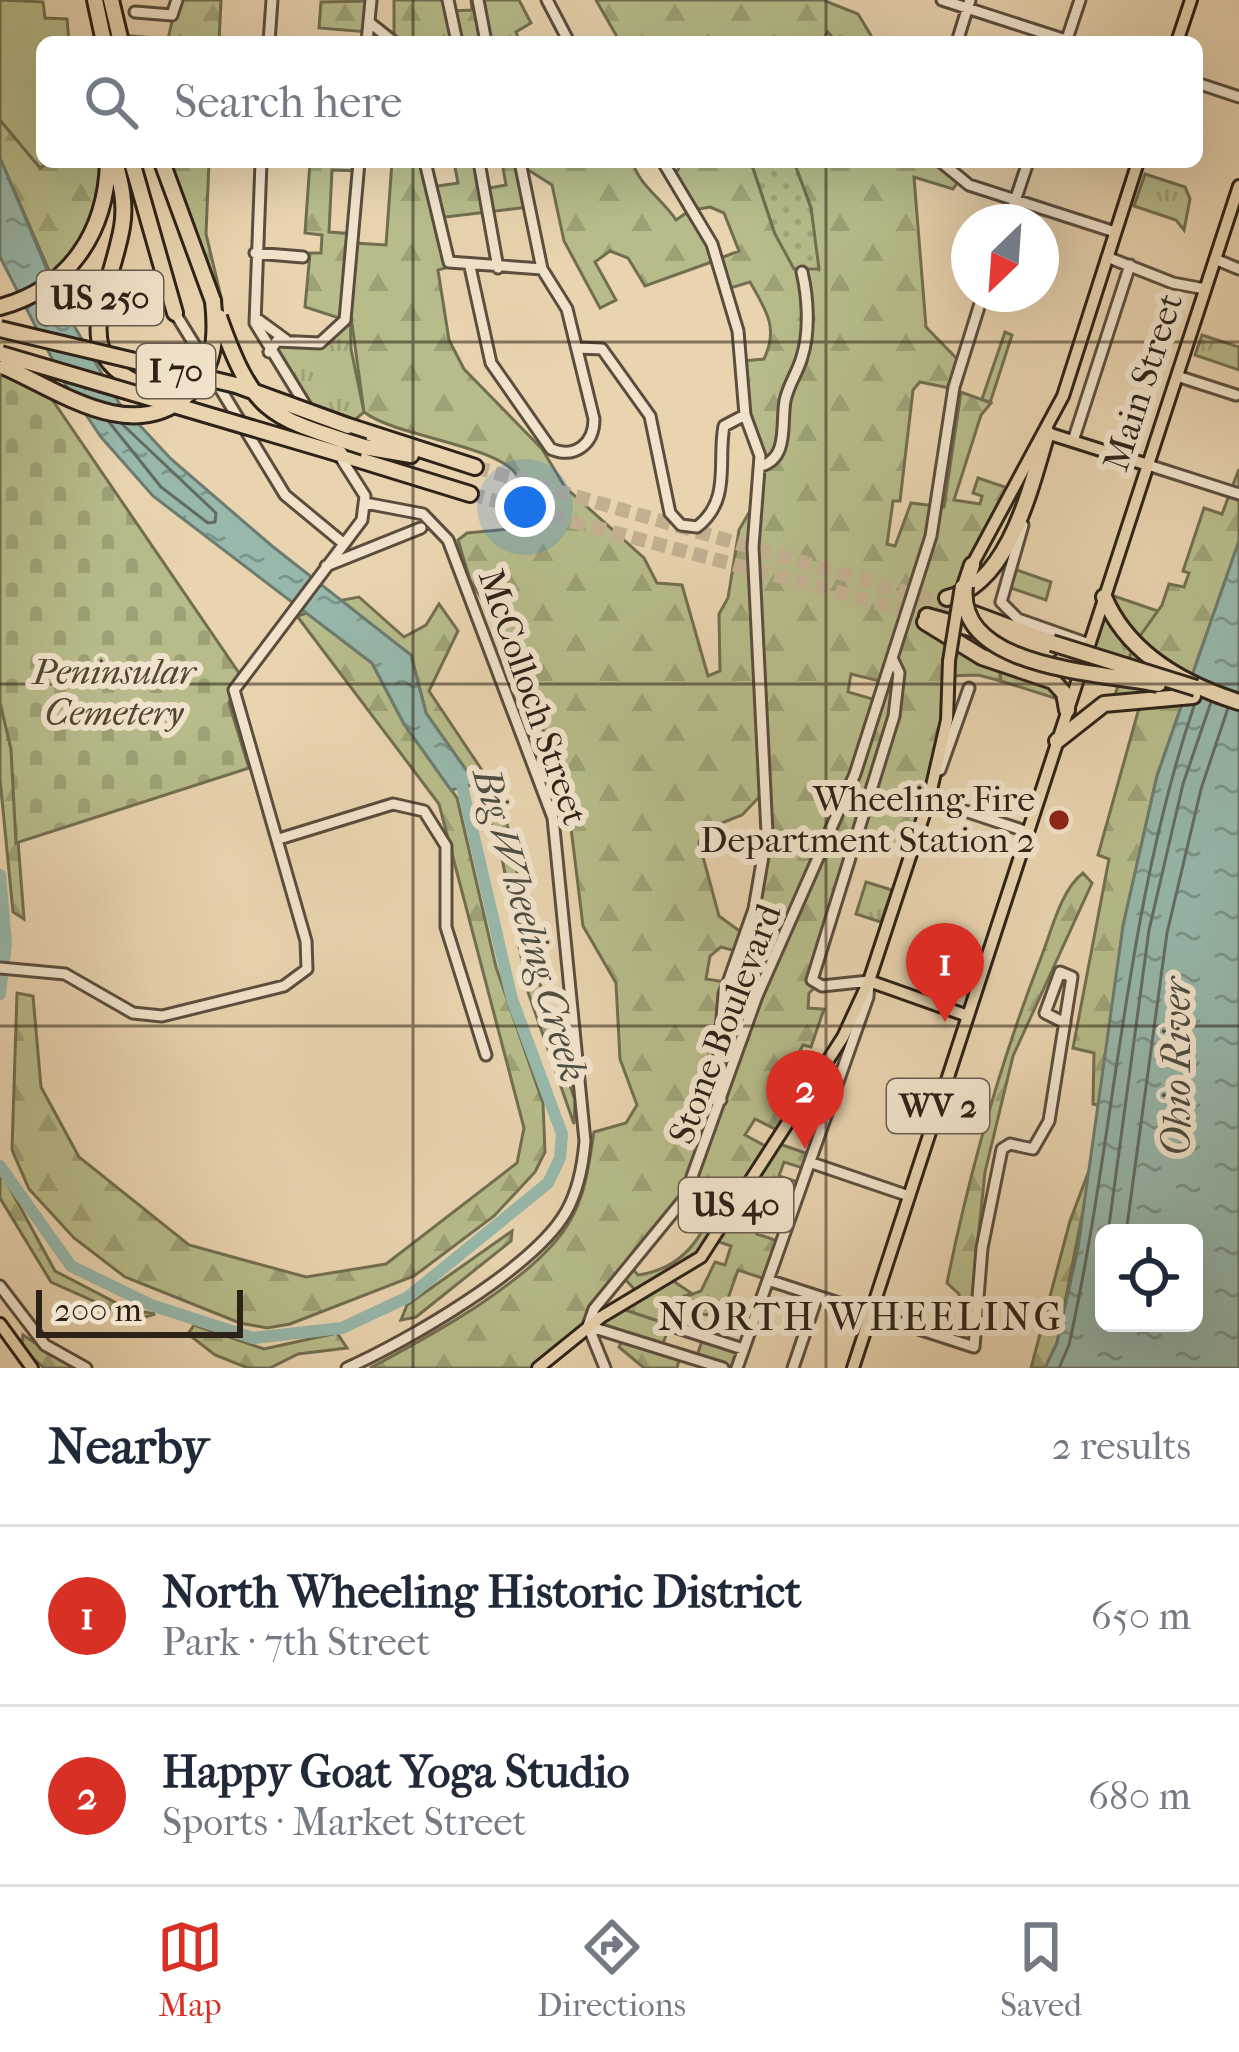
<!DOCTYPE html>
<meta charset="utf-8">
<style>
:root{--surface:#fff;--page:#f6f6f7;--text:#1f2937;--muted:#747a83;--line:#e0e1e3;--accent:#d93025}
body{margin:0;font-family:"IM FELL French Canon",serif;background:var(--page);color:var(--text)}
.controls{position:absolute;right:36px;bottom:36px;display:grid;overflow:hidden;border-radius:18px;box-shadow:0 12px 48px #0002}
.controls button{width:108px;height:108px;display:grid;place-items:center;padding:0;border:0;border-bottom:3px solid var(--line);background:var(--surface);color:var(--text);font:60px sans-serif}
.compass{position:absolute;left:951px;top:204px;width:108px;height:108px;border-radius:50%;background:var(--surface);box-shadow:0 12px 48px #0002;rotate:205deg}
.scale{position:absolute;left:36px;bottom:30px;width:207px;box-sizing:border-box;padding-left:12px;border:6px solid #2d2218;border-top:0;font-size:33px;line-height:42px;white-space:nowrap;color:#2d2218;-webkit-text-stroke:9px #f1e3cb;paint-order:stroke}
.you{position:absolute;left:525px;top:507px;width:42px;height:42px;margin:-30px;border:9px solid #fff;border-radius:50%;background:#1a73e8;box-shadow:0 0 0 18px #1a73e833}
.badge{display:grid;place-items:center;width:78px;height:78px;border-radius:50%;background:var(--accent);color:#fff;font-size:39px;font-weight:700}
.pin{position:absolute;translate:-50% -99px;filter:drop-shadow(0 3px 6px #0008)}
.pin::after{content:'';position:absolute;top:63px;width:42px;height:36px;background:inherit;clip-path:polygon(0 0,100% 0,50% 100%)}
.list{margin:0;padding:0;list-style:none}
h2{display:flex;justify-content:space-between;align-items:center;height:156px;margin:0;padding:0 48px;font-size:51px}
h2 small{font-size:39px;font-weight:400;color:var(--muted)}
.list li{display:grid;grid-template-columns:78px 1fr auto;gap:36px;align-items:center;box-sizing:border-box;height:180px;padding:0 48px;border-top:3px solid var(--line)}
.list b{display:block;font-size:45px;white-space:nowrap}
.list p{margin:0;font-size:39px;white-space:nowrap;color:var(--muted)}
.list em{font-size:39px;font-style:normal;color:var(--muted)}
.icon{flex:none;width:66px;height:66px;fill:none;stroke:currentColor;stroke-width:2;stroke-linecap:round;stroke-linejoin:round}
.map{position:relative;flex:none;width:1239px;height:1368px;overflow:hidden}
.search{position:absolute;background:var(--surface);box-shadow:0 12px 48px #0002;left:36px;right:36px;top:36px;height:132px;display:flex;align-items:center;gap:30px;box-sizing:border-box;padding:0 42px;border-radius:18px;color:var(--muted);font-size:45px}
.sheet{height:516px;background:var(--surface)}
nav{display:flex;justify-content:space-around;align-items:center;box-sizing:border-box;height:168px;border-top:3px solid var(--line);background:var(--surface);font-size:33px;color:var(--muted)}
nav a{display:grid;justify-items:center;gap:6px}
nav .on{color:var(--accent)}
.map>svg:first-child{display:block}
</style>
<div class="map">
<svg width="1239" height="1368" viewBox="0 0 1239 1368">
<defs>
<pattern id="grass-tufts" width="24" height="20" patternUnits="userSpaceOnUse" patternTransform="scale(3)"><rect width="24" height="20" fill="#b7bc8a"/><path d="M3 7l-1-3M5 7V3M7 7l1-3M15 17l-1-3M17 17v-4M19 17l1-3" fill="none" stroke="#9ea176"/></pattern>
<pattern id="forest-firs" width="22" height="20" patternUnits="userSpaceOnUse" patternTransform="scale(3)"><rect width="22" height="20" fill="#b7bc8a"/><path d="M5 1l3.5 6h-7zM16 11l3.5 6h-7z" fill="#9ea176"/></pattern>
<pattern id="cemetery-stones" width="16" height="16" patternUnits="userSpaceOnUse" patternTransform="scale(3)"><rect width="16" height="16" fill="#b7bc8a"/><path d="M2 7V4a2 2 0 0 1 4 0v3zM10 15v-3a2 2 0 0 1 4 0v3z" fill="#9ea176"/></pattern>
<pattern id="garden-dots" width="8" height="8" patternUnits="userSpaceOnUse" patternTransform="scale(3)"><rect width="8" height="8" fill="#b7bc8a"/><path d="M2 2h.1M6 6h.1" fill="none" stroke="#9ea176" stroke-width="1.8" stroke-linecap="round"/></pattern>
<pattern id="water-ripples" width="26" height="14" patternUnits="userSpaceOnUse" patternTransform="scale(3)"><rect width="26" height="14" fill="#97b8ab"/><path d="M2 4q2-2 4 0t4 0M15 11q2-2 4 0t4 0" fill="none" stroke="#7c958a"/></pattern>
</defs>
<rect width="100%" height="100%" fill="#e9d4af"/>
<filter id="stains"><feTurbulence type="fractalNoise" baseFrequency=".00167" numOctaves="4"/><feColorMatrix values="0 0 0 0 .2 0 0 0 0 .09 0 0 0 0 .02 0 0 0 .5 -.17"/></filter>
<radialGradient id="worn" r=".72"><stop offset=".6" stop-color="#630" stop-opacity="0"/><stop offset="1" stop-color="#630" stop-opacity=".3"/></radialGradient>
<path fill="url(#grass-tufts)" stroke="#726f51" stroke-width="3" d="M1145 174 1185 187 1190 199 1184 230 1176 220 1134 206Z
M350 300 351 349 364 412 348 426C291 404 286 375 261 323L295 344 333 335Z
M1005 332 1012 335 990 403 982 399Z
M1202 335 1239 347V370L1195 355Z
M1014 569 1051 582 1046 600 1008 587Z
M1105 593 1158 611 1126 666 1086 653Z
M999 664 1046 678 1067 702 1001 681Z
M866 882 892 890 881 922 856 914Z
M669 1278 691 1293 674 1301 670 1325 616 1307Z
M704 1336 743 1349 737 1368 696 1358Z"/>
<path fill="url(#forest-firs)" stroke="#726f51" stroke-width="3" fill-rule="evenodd" d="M177 0H221L219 42H121L119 35 168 39Z
M394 0H448L451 11 472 10 471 0H519L531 23 516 32 520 42H394Z
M596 0H823L858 14 875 42H836L828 32 821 42H620Z
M370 1 368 32 319 28 321 2Z
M0 120 40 167 49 162H104L93 236 54 282 0 158Z
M162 162H209L206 234 222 301 207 283Z
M310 162H359V171L332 170 329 232 355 234V243L386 245 392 162H425L431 187 458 183 454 162H479L484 189 506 185 502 162H633C637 183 663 200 676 220L692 209 673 179 682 162H751L775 234 818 269 811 208 794 162H941L959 180 953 189 914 177 926 327 960 362 954 389 920 382 913 390 900 501H893L887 544 895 546 911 503 944 507 961 392 991 403 981 415 954 500 980 504 982 496 973 493 978 478 1011 489 961 586 950 635 999 664 1001 681 978 675 947 676 948 700 910 856 859 839 813 976 818 985 809 993 808 1008 824 1009 811 1047 803 1045 788 1074 812 1086 781 1132 755 1119 745 1135 769 1148 774 1142 814 1156 809 1170 784 1162 779 1176 804 1184 795 1211 768 1203 757 1234 784 1243 771 1281 738 1270 725 1307 706 1315 676 1306 674 1301 701 1291 715 1262 725 1265 731 1246 714 1240 701 1257 639 1294 623 1277 588 1324 616 1307 670 1325 662 1346 681 1353 677 1368H644L619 1347 624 1336 588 1326 538 1368H370C428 1337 537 1279 570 1221 586 1193 589 1163 594 1132L626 1123 637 1105 620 1059 616 983 583 926 567 795 511 645 470 580 458 540 467 533 522 528C521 513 523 495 519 480 509 446 397 438 364 412L350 309 345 320 305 307 310 253H321L322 235 305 233ZM522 166 552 185 564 241 600 308 616 300 595 262 610 251 628 258 645 286 717 260 727 289 750 282C766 310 779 328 764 359L742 361 745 415 761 466 758 497 739 530 728 598 719 614 720 671 708 676 682 585 657 583 644 558 565 487 542 449 464 369 449 340 438 270 456 265 444 257 437 218 529 207ZM710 207 724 213 739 251 718 259 693 210ZM851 674 884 682 879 701 848 692ZM762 794 767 833 745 935 719 916 699 842 704 830 742 815ZM721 947 736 951 726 982 706 979 710 956ZM693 1182 716 1197C704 1238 682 1269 638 1275L631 1267Z
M1239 469V541L1157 776 1123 926 1101 1106 1093 1104 1094 1053 1073 1048 1109 859 1098 855 1141 701 1112 702 1135 643 1162 605 1169 584 1184 587 1189 573 1183 571 1204 508 1222 514Z
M359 597 404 637 426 625 439 604 458 631 429 691 502 800 549 1026 575 1100 574 1124 528 992 500 848 476 784 426 713 411 655 337 601Z
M307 613 372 663 404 724 457 798 496 967 543 1103 545 1152 535 1172 494 1216 414 1276 290 1324 267 1328 240 1323 125 1277 74 1238 29 1189 12 1150 17 993 33 996 41 1087 79 1157 189 1245 306 1277 386 1264 517 1163 524 1128 439 804 297 616Z
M0 702 11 749 24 919 13 912 0 779Z
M1083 873 1092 883 1013 1056 985 1172 969 1326 961 1325 959 1294 947 1283C970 1169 1000 1063 1042 955 1052 929 1061 890 1083 873Z
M1093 1160 1057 1343 1045 1368H1031L1070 1221Z
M0 1170 55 1271 128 1309 155 1314 136 1320 51 1282 0 1198Z
M512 1231 511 1241 416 1317 401 1320 407 1305Z
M194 1325 264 1349 337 1333 347 1348 298 1354 270 1368H248L215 1355 188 1334Z
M23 1335 73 1368H44L21 1348Z"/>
<path fill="url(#cemetery-stones)" stroke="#726f51" stroke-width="3" d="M0 374 51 398 239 673 229 703 249 768 16 843 11 749 0 702Z"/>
<path fill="#b7bc8a" stroke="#726f51" stroke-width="3" d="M0 0 43 2 45 18 67 19 69 42H42V162H49L40 168 0 120Z"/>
<path fill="url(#garden-dots)" stroke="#726f51" stroke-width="3" d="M751 162H794L811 208 819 269H794L775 234Z"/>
<path fill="url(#water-ripples)" stroke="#6d7c70" stroke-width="3" fill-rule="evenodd" d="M0 158 62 305 119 403 171 459 272 546 411 655 426 713 476 784 451 790 404 724 372 663 153 496 101 437 64 382 0 257Z
M1239 541V1368H1045L1057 1343 1078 1248 1123 926 1157 776ZM1104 1233H1194V1323H1104Z"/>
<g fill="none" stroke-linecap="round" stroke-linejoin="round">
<path stroke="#626d62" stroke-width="3" d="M109 422 161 487 208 523 215 522 216 513 122 424
M1108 1233 1149 930 1183 784 1211 702
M1126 1233 1167 933 1201 789 1228 708
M1059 1368 1069 1345C1116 1132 1124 913 1194 706"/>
<path stroke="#97b8ab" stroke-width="12" d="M0 875 6 943 0 994
M0 1166 71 1266 151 1305 253 1338 342 1328 408 1297 548 1183 560 1158 562 1134 512 999 459 773"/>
<path stroke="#c3b091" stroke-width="14" stroke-dasharray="14 7" stroke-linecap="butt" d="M475 467 950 605
M470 494 927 616"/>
<defs>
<path id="minor" d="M448 0 457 42
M478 0 486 42
M547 0 569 42
M942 0 1072 42
M135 12 172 15 177 0
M370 23 394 42
M269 42 272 0
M367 42 371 0
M957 42 970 0
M1066 42 1080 0
M1197 83 1239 97
M261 162 255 323 309 411
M425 162 449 262 542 269
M479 162 498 268
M663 162 712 244 738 331 745 415 760 456 753 547 767 833 754 909 724 994 717 1077 721 1100
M941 162 969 185 1115 232
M1008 222 1028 162
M255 253 303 257
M1107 257 1173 283 1205 289
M1215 259 1239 269
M470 267 491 363 551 449C575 459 594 444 594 419L567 309 542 269 520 162
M175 313 207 365
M256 318 286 340
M578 348 602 349 650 416 670 513 681 525 697 527C732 500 717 461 724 426L745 415
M269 352 277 341 320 343 345 320 359 162
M1177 376 1236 395
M215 380 285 495 343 543
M1073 441 1130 265
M1148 465 1239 494
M761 466C789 458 781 424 785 401 788 385 798 372 802 357 810 332 808 297 802 272
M1023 525 1001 602 1018 619 1089 644
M326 566 421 528
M940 770 969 688
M929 799 1028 832
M279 839 393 804 424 811 446 846V927L486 1055
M0 968 65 974 133 1013 162 1016 284 986 307 969 306 941 234 690 362 520 365 496 339 455
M812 1163 909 1196
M771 1281 974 1347 982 1248 1002 1149 1010 1144 1033 1149 1049 1121 1072 977 1060 972 1045 1013 1065 1023
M0 1286 45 1345 86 1368
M588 1326 594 1309 684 1199 757 996 855 774 931 536 954 387 983 294
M588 1326 723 1368
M588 1326 605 1368
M678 1328 743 1349
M347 1368C406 1342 534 1268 566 1212 578 1191 583 1165 585 1141L553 818 448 540 423 514 365 503
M737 1368 868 997 869 981 822 986 812 980 894 716 899 673 892 658
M793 1368 817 1297"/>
<path id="major" d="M1177 42 1191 0
M1047 433 1148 465
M971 567 1063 396 1138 162
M869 981 968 1016
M0 1324 32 1368
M538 1368 601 1317 701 1257 843 1037 869 981 929 799 947 720 949 661
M853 1368 1239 186"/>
<path id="highway" d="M95 0 104 42
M111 0 121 42
M115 162C121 183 126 204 122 227 108 306 56 365 174 396
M132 162 175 313
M162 162 213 301
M0 307C70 288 106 232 108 162
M348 426 475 467
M364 447 411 455
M340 454 470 494
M965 586 972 565
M1104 597C1128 654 1182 684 1239 702
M947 598C1009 585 1031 486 1047 433
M961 609 1047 641
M927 616 1049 650
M925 622 982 657 1053 681 1064 693 1067 710
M1057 741 1104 704 1193 696"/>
</defs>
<use href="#minor" stroke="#5c4e3e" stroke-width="15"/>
<use href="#major" stroke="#2d2218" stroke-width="16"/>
<use href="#highway" stroke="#2d2218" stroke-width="20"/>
<use href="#minor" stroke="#f1e3cb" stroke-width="9"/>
<use href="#major" stroke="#e9d4af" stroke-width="10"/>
<use href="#highway" stroke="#e9d4af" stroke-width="14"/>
<defs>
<path id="major-bridge" d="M949 661 961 586"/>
<path id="highway-bridge" d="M219 317C254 415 268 416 364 447
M0 329 236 385 348 426
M1 354 340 454
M5 367C59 391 131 444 186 396 215 371 217 337 213 301
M965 586C955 669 1099 672 1158 684
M1052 643 1196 688"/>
</defs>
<use href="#major-bridge" stroke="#2d2218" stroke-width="16" stroke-linecap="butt"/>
<use href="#highway-bridge" stroke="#2d2218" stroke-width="20" stroke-linecap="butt"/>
<use href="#major-bridge" stroke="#e9d4af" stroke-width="10"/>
<use href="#highway-bridge" stroke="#e9d4af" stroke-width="14"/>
</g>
<path fill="none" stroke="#2d2218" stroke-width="3" stroke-opacity="0.55" d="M413 0V42M826 0V42M413 162V1368M826 162V1368M0 342H1239M0 684H1239M0 1026H1239"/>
<circle fill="#8f2418" stroke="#f1e3cb" stroke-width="4.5" cx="1059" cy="820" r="12"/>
<g text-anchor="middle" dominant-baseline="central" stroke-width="12" stroke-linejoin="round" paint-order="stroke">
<g fill="#f1e3cb" stroke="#685c4e" stroke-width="3">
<rect x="37" y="271" width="126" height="54" rx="9"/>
<rect x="137" y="344" width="78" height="54" rx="9"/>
<rect x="887" y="1079" width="102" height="54" rx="9"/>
<rect x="679" y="1178" width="114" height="54" rx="9"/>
</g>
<g font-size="33" font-weight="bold" fill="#2d2218">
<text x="100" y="298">US 250</text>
<text x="176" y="371">I 70</text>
<text x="938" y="1106">WV 2</text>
<text x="736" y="1205">US 40</text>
</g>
<g font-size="36" fill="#2d2218" stroke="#f1e3cb">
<text transform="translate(1143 382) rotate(-72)">Main Street</text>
<text transform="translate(533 697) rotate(71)">McColloch Street</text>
<text transform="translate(725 1024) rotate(-69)">Stone Boulevard</text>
</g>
<g font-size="36" font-style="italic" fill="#504834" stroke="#f1e3cb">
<text x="114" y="672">Peninsular<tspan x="114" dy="41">Cemetery</tspan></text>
</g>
<g font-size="36" fill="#2d2218" stroke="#f1e3cb" text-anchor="end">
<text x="1035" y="799">Wheeling Fire<tspan x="1035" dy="41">Department Station 2</tspan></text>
</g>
<g font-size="39" font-style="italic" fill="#4d4f44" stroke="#f1e3cb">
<text transform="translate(530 925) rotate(74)">Big Wheeling Creek</text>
<text transform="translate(1177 1067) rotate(-90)">Ohio River</text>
</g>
<g font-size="39" letter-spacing="3" fill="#2d2218" stroke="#f1e3cb">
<text x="861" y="1317">NORTH WHEELING</text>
</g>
</g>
<rect width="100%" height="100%" filter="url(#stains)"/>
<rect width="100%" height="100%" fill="url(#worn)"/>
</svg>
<div class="controls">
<button><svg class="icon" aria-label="locate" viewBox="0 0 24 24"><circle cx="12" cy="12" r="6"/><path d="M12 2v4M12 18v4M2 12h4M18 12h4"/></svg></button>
</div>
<svg class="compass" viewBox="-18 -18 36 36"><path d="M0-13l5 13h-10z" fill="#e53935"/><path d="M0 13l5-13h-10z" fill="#747a83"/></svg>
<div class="scale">200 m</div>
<div class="you"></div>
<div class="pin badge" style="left:945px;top:1022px">1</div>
<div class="pin badge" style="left:805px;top:1149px">2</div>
<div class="search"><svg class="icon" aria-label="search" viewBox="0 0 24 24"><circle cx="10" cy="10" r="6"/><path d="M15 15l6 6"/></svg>Search here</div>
</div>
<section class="sheet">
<h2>Nearby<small>2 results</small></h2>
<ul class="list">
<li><span class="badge">1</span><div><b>North Wheeling Historic District</b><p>Park · 7th Street</p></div><em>650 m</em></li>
<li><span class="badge">2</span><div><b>Happy Goat Yoga Studio</b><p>Sports · Market Street</p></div><em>680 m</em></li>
</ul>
</section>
<nav>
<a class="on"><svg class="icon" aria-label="map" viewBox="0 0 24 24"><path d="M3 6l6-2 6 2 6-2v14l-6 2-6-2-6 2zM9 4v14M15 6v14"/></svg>Map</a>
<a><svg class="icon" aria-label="directions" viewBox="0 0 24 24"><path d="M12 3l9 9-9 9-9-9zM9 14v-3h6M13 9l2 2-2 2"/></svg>Directions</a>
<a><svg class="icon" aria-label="saved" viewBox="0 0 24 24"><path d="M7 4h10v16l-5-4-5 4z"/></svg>Saved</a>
</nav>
